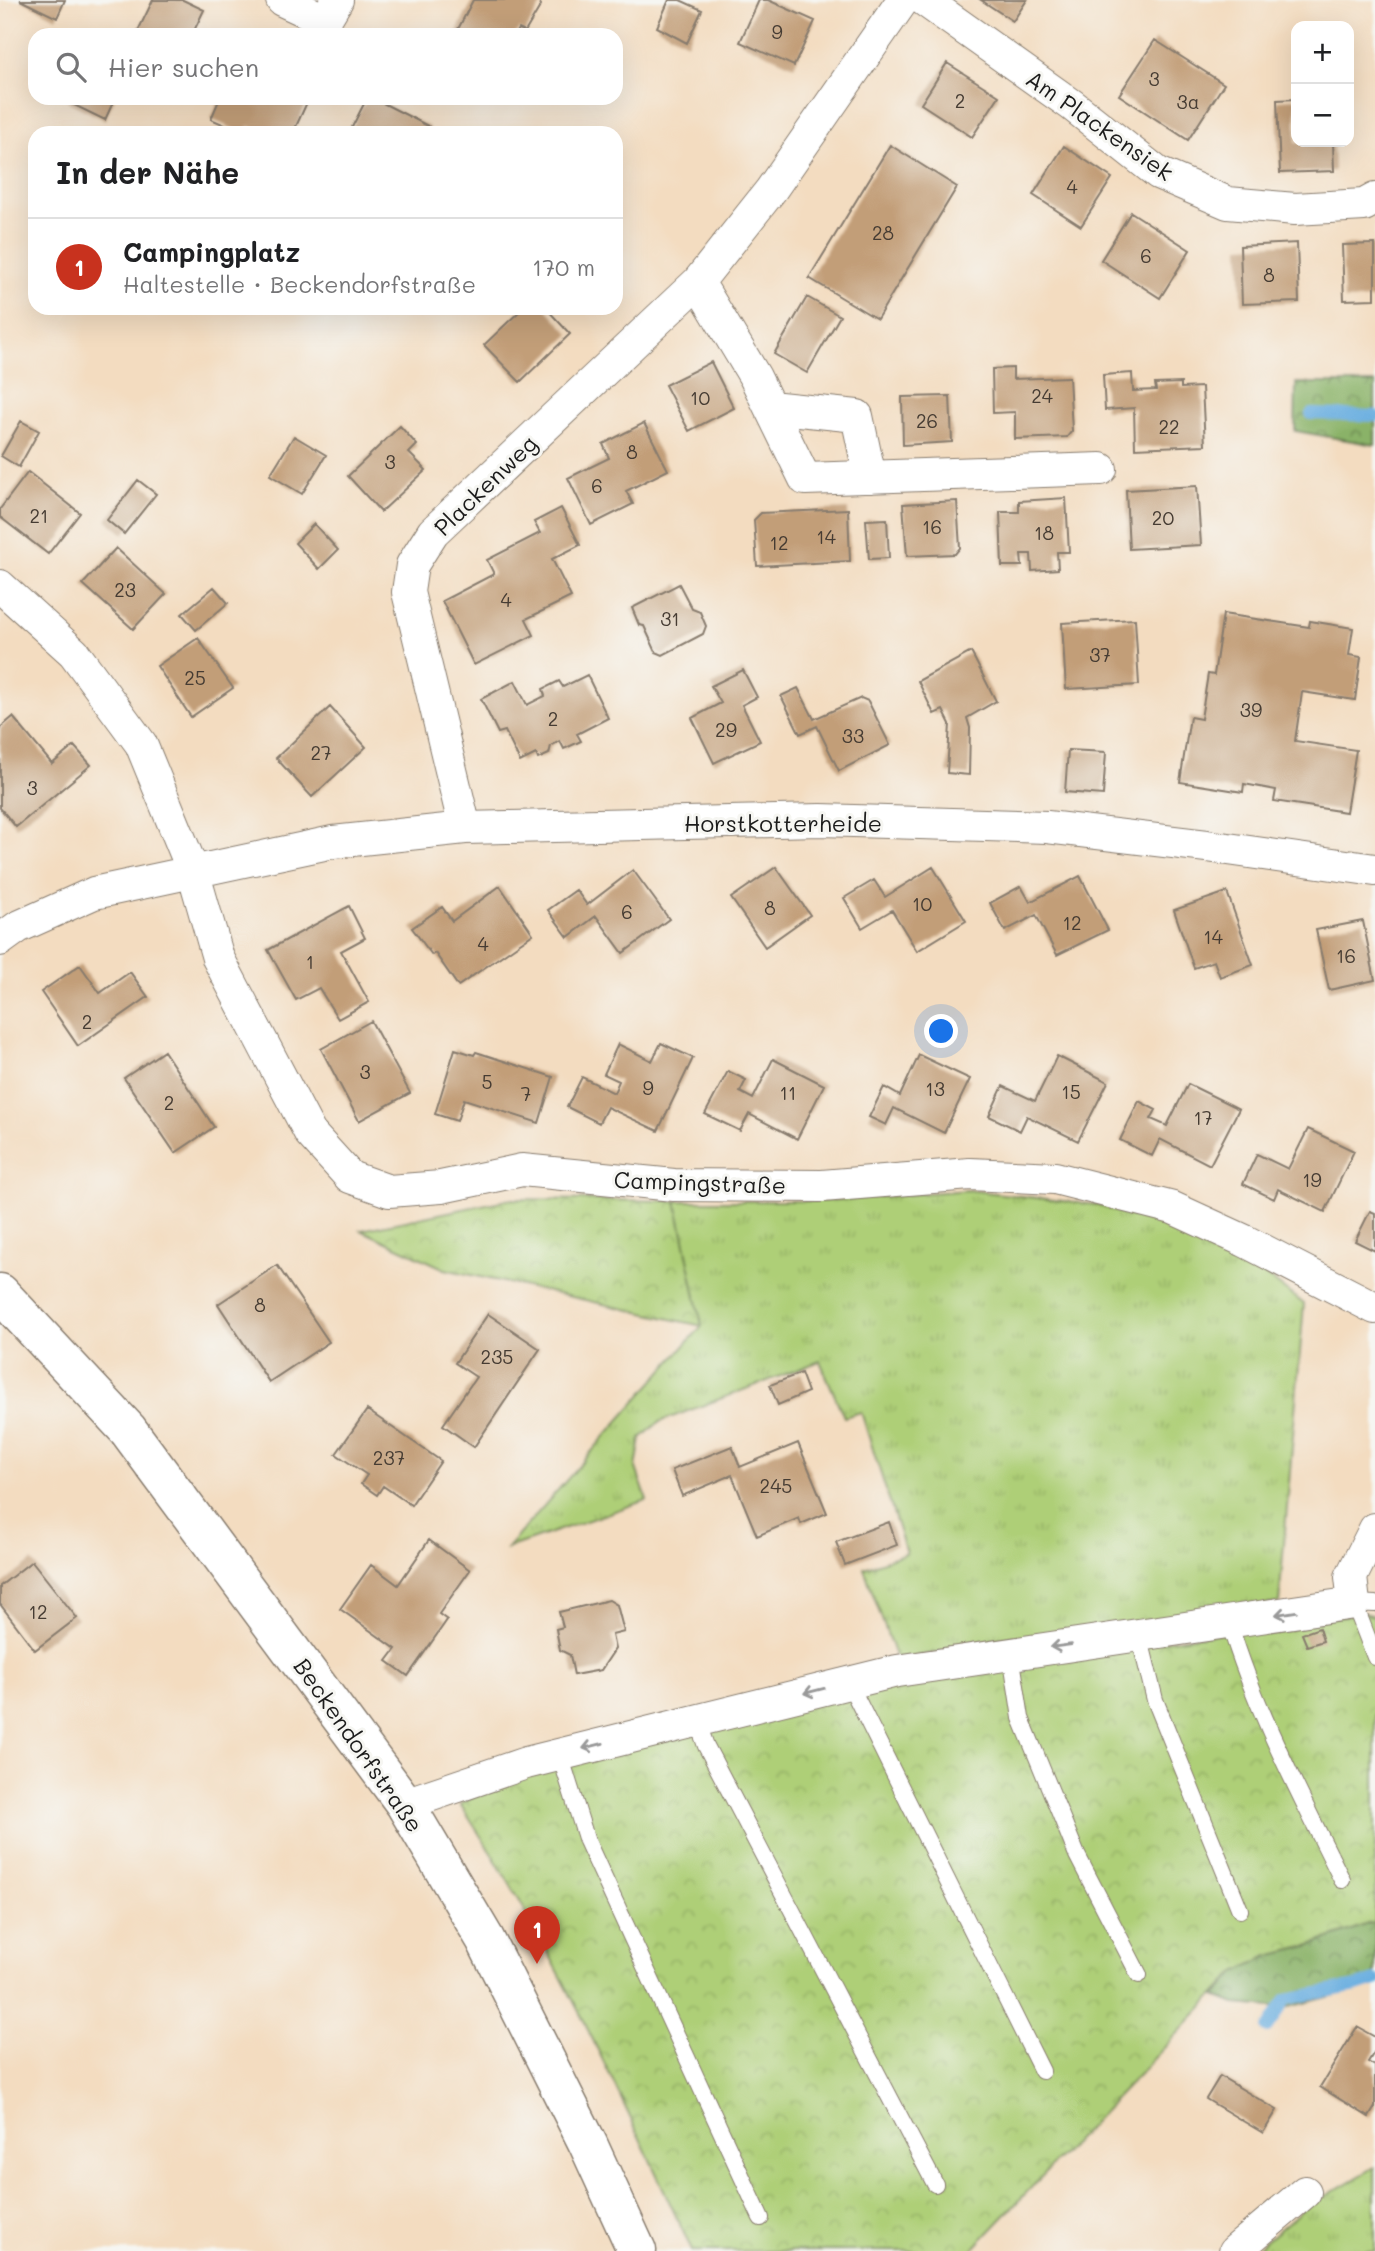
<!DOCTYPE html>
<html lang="de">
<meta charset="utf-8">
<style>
:root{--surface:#fff;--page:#f2f2f2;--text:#202124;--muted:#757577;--line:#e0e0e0;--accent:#c8321e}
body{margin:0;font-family:Mali,sans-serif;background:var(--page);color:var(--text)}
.controls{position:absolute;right:21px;top:21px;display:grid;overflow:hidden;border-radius:14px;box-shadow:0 7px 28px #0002}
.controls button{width:63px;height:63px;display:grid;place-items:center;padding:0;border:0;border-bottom:2px solid var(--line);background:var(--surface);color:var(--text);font:35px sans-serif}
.you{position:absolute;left:942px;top:1032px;width:24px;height:24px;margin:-18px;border:5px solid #fff;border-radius:50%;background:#1a73e8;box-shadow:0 0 0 10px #1a73e833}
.badge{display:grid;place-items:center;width:46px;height:46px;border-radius:50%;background:var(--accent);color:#fff;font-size:23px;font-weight:700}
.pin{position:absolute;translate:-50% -58px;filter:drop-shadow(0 2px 4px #0008)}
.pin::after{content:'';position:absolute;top:37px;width:24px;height:21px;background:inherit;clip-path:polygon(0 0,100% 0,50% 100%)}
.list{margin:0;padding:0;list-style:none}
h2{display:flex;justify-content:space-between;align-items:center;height:91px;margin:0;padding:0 28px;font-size:30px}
h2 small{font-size:23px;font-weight:400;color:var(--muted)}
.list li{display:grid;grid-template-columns:46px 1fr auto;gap:21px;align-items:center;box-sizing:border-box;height:98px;padding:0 28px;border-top:2px solid var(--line)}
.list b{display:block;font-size:26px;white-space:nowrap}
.list p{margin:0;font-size:23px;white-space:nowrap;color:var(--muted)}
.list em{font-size:23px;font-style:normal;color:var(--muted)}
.icon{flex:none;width:38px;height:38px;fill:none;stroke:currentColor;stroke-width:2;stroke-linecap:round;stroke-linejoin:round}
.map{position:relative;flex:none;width:1375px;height:2251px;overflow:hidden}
.search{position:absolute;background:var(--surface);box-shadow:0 7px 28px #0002;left:28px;top:28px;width:595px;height:77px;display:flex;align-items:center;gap:18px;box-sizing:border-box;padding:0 24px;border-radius:21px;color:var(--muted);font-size:26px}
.panel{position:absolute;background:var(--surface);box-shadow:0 7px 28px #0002;left:28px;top:126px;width:595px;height:189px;border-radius:21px}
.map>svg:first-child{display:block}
</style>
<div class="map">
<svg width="1375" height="2251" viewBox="0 0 1375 2251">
<defs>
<pattern id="grass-tufts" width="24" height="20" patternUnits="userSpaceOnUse" patternTransform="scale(1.75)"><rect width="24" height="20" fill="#aecf77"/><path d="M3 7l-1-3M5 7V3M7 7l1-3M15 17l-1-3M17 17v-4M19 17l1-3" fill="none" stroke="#95b166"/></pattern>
<pattern id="forest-crowns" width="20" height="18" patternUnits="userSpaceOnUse" patternTransform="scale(1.75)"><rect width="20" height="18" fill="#8ab268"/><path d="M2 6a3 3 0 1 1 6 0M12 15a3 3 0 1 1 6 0" fill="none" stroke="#709055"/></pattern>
<pattern id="park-crowns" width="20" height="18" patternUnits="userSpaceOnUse" patternTransform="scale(1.75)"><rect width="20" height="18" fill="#aecf77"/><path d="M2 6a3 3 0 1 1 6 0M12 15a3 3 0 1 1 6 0" fill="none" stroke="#95b166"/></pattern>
</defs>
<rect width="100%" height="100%" fill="#f6f6f2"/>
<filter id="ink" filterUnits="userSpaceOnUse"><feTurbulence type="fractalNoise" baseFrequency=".0143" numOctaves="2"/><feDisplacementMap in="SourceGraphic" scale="14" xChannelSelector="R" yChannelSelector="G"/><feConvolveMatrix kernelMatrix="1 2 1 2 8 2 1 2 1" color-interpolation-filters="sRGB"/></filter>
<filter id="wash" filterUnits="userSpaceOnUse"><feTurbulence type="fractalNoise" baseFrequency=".00686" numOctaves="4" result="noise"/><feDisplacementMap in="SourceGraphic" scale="28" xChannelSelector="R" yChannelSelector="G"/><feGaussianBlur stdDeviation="1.57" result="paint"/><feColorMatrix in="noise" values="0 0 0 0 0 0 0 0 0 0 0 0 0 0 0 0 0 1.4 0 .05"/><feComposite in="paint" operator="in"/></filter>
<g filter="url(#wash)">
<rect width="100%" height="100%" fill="#f3dcc0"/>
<path fill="url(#grass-tufts)" stroke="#65764a" stroke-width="2" d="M968 1190 1097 1205 1183 1232 1254 1267 1304 1304 1279 1603 896 1659 864 1568 906 1553 861 1412 844 1417 820 1361 659 1422 641 1438 636 1468 647 1500 507 1548 702 1326 676 1201H824Z
M1375 2167V2251H1254L1302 2210Z"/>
<path fill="url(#forest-crowns)" stroke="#536742" stroke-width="2" d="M1296 383H1375V445L1295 431Z
M1375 1923V1985L1285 2008 1235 2004 1215 1996 1236 1972 1268 1956 1309 1946 1367 1924Z"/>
<path fill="url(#park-crowns)" stroke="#65764a" stroke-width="2" d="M511 1199 676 1201 702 1326 445 1269 361 1230Z
M1364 1613 1375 1616V1923L1367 1924 1308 1946 1268 1956 1236 1972 971 2251H692C622 2099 553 1944 460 1804L512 1776 899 1678Z"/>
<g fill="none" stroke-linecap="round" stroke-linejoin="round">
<path stroke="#6bafe0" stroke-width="12" d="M1311 414 1375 416
M1268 2028 1286 1999 1357 1986 1375 1980"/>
</g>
<g id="blocks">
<path fill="#c29e78" d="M20 0H65L57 18Z
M153 0H183L204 10 192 35H136Z
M473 0H538L541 5 525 32 519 29 515 35H455Z
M669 0H680L702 10 687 43 657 27Z
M759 0H768L815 21 794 66 740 42Z
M981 0H1027L1013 21Z
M1155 40 1224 84 1188 140 1119 95Z
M947 63 999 96 972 137 921 104Z
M70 98H115L105 120 68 102Z
M220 98 261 99 309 98 293 133H265L249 126 246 133H243L211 119Z
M367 98H373L430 127 427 133H349Z
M1296 99V142H1333L1334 171 1280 173 1277 100Z
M890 145 957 187 877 319 809 278Z
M1064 146 1112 178 1081 226 1033 195Z
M1131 212 1190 250 1160 298 1101 260Z
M1297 243 1299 302 1242 304 1240 246Z
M1375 244V299L1344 300 1342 245Z
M807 297 840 316 807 373 774 354Z
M523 308H546L570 334 520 382 484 345Z
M711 362 734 408 689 431 665 385Z
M1013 368V379L1069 377 1072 431 1067 437 1015 439V412L993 413 992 369Z
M1132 373 1133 391 1156 390 1155 384 1181 383V388L1202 387 1205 445 1135 448 1134 408 1105 410 1103 375Z
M950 396 952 442 903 445 902 397Z
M21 421 39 431 19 467 1 456Z
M644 423 668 470 626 491 633 504 591 525 568 478 609 458 603 444Z
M400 426 417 445 409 453 426 470 381 512 348 476Z
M294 436 326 455 302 494 270 475Z
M28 472 80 513 48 554 0 517V509Z
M138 480 156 494 124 534 107 520Z
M1197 486 1201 545 1129 549 1126 490Z
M1066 498 1069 552H1057L1058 569 1032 571 1031 554H1021L1022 566H1002L1000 512H1019V501Z
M957 501 960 548 955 554 907 556 903 504Z
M561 508 580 545 552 559 571 597 526 619 534 635 474 665 442 601 494 574 487 560 540 533 534 522Z
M848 509 850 561 757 566 754 520 761 513Z
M887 519 889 558 869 559 866 520Z
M314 524 338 550 319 569 295 543Z
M116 548 166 594 133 629 83 584Z
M679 584 692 609 700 612 706 626 703 634 663 655 656 652 644 626 639 625 632 608Z
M214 587 228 603 196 630 182 614Z
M1223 614 1309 627 1310 621 1353 628 1349 655 1361 657 1355 700 1302 692 1295 741 1356 750 1346 812 1274 801 1276 790 1244 784 1243 792 1180 782 1190 717 1201 719 1208 674 1214 675Z
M1135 619 1139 685 1066 689 1062 623Z
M198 638 233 688 191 717 157 666Z
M971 652 996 701 967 718 970 728 969 775 947 773 950 724 943 710 934 714 918 681Z
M743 670 757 697 742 705 760 741 714 763 692 718 721 703 711 686Z
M587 675 608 718 577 734 581 741 564 749 560 741 551 746 549 754 538 759 536 754 520 762 505 731 498 733 481 699 515 681 527 705 545 696 543 689 559 681 563 687Z
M798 688 814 719 861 698 868 701 890 745 839 771 817 726 800 734 781 696Z
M330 707 366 747 312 797 276 758Z
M13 717 52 764 74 746 91 765 16 827 0 808V728Z
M1068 750 1106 752 1103 795 1065 792Z
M776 867 810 915 765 947 731 898Z
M933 867 966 921 917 951 892 910 862 928 844 898 874 880 885 897Z
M633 870 669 919 623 953 596 916 568 937 548 910 576 890 587 905Z
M1080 876 1108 930 1057 955 1036 915 1005 931 990 903 1021 886 1030 902Z
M500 886 533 934 458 986 435 953 432 955 412 928 442 907 452 921Z
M1227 892 1253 965 1220 977 1214 961 1194 968 1174 910Z
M349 906 365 938 341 951 369 1002 338 1019 319 988 296 1000 268 950Z
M1363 921 1375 980 1329 990 1316 930Z
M80 965 100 993 130 972 148 997 78 1046 41 992Z
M371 1021 410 1093 359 1121 321 1049Z
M661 1043 693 1058 658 1131 607 1107 599 1123 567 1107 582 1077 614 1093 619 1081 604 1074 618 1044 652 1061Z
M455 1049 474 1055 476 1052 553 1077 539 1123 464 1099 457 1121 435 1114Z
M164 1051 214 1127 175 1153 124 1078Z
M919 1055 970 1079 944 1133 894 1108 886 1125 869 1117 884 1087 900 1096Z
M1057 1056 1108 1082 1078 1141 1027 1116 1020 1131 989 1116 1003 1086 1035 1101Z
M773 1059 824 1085 797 1139 749 1114 740 1131 705 1114 728 1071 746 1080 740 1092 753 1099Z
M1188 1084 1239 1109 1210 1165 1160 1139 1152 1156 1120 1140 1139 1101 1156 1110 1151 1119 1167 1126Z
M1308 1129 1354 1151 1325 1212 1278 1189 1274 1199 1243 1184 1257 1154 1288 1169Z
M1370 1211 1375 1213V1251L1355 1241Z
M277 1265 329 1342 269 1382 218 1304Z
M488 1314 540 1349 474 1447 443 1425 476 1377 455 1363Z
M801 1373 808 1392 778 1405 770 1385Z
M367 1410 441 1461 411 1505 383 1486 377 1495 361 1484 367 1475 336 1454Z
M798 1443 827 1513 801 1524 799 1518 757 1536 732 1475 682 1496 672 1470 732 1446 740 1467Z
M889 1522 897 1545 845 1565 836 1542Z
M429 1540 470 1570 439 1614 447 1620 408 1676 387 1661 396 1649 340 1609 371 1565 398 1585Z
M32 1561 77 1618 35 1650 0 1604V1586Z
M609 1600 617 1605 624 1632 612 1635 615 1649 601 1670 574 1675 570 1655 560 1650 556 1629 563 1627 559 1612Z
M1319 1628 1323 1641 1307 1646 1302 1634Z
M1357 2027 1375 2037V2051L1368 2062 1375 2066V2107L1369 2117 1320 2087Z
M1220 2076 1277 2110 1263 2133 1206 2099Z"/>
</g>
</g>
<g filter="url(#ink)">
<use href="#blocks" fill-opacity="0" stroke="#887c6e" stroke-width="2"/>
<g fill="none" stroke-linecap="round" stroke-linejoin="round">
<defs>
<path id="service" d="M1375 1604 1354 1603 1375 1657
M1229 1622C1256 1712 1301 1796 1342 1880
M1139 1635 1155 1700 1240 1910
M1011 1654 1021 1718 1077 1855 1139 1975
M849 1683 1042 2071
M697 1721 706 1746 935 2184
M560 1755 587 1841 761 2218"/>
<path id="minor" d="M282 0 325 20 337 0
M924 0 1072 105 1158 173 1228 203 1295 209 1364 205 1375 199
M698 282 755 377 805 479 1101 469
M770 407 857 416 870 477
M0 586 74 653 141 744 193 871 218 958 310 1133 350 1177 389 1191 441 1187 522 1170 674 1185 822 1186 970 1174 1055 1178 1173 1208 1245 1241 1375 1308
M465 828 408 592 412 565 433 532 698 282 771 190 903 0
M0 940 18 927 94 893 333 842 465 828 821 820 1047 827 1207 846 1375 870
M405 1804 526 1763 897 1671 1354 1603 1351 1577 1375 1529
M1235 2251 1305 2192"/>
<path id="tertiary" d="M0 1293 128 1430 405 1804 485 1939 588 2144 637 2251"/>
</defs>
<use href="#service" stroke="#887c6e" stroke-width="18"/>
<use href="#minor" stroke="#887c6e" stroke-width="34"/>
<use href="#tertiary" stroke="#887c6e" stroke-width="41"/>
<use href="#service" stroke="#fff" stroke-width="16"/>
<use href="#minor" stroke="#fff" stroke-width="32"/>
<use href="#tertiary" stroke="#fff" stroke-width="38"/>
</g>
<defs><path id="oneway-shaft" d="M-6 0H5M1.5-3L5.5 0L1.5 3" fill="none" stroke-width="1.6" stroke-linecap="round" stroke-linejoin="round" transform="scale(1.75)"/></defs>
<g stroke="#999">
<use href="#oneway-shaft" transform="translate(1286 1613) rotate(171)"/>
<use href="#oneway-shaft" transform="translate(1061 1646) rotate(172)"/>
<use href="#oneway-shaft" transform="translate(814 1691) rotate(166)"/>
<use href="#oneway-shaft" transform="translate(593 1746) rotate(166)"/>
</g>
</g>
<g text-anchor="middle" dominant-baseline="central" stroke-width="6" stroke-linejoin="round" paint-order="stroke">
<g font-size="19" fill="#463c33">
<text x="777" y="31">9</text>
<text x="1154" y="78">3</text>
<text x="960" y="100">2</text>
<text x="1188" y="101">3a</text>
<text x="1072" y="186">4</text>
<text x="883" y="232">28</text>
<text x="1146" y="255">6</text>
<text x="1269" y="274">8</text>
<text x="1042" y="395">24</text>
<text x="700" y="397">10</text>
<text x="927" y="420">26</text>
<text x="1169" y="426">22</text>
<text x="632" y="451">8</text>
<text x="390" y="461">3</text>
<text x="597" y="485">6</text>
<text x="39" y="515">21</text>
<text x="1163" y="517">20</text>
<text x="932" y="526">16</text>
<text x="1044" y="532">18</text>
<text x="826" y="536">14</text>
<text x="779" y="542">12</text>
<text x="125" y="589">23</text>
<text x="506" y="599">4</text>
<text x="670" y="618">31</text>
<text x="1100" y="654">37</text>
<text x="195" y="677">25</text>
<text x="1251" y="709">39</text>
<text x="553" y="718">2</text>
<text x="726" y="729">29</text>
<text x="853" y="735">33</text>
<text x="321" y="752">27</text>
<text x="32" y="787">3</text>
<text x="922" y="903">10</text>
<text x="770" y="907">8</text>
<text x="627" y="911">6</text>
<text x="1072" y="922">12</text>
<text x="1213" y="936">14</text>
<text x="483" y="943">4</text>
<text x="1346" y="955">16</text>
<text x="310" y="961">1</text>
<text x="87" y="1021">2</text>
<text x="365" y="1071">3</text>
<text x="487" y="1081">5</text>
<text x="648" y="1087">9</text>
<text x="935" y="1088">13</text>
<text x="1071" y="1091">15</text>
<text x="788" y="1092">11</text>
<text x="526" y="1093">7</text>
<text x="169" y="1102">2</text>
<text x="1203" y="1117">17</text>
<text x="1312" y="1179">19</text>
<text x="260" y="1304">8</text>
<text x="497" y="1356">235</text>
<text x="389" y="1457">237</text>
<text x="776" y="1485">245</text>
<text x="38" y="1611">12</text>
</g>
<g font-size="23" fill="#1c1c1c" stroke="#f6f6f2">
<text transform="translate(1100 125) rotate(35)">Am Plackensiek</text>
<text transform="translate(485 485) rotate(-44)">Plackenweg</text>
<text x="783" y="823">Horstkotterheide</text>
<text transform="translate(700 1182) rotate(2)">Campingstraße</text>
<text transform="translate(359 1745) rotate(55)">Beckendorfstraße</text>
</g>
</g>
</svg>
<div class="controls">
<button>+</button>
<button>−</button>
</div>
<div class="you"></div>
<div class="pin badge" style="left:537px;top:1964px">1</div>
<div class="search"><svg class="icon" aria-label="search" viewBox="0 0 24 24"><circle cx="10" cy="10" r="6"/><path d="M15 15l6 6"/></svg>Hier suchen</div>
<section class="panel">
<h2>In der Nähe<small></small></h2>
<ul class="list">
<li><span class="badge">1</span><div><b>Campingplatz</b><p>Haltestelle · Beckendorfstraße</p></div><em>170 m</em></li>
</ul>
</section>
</div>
